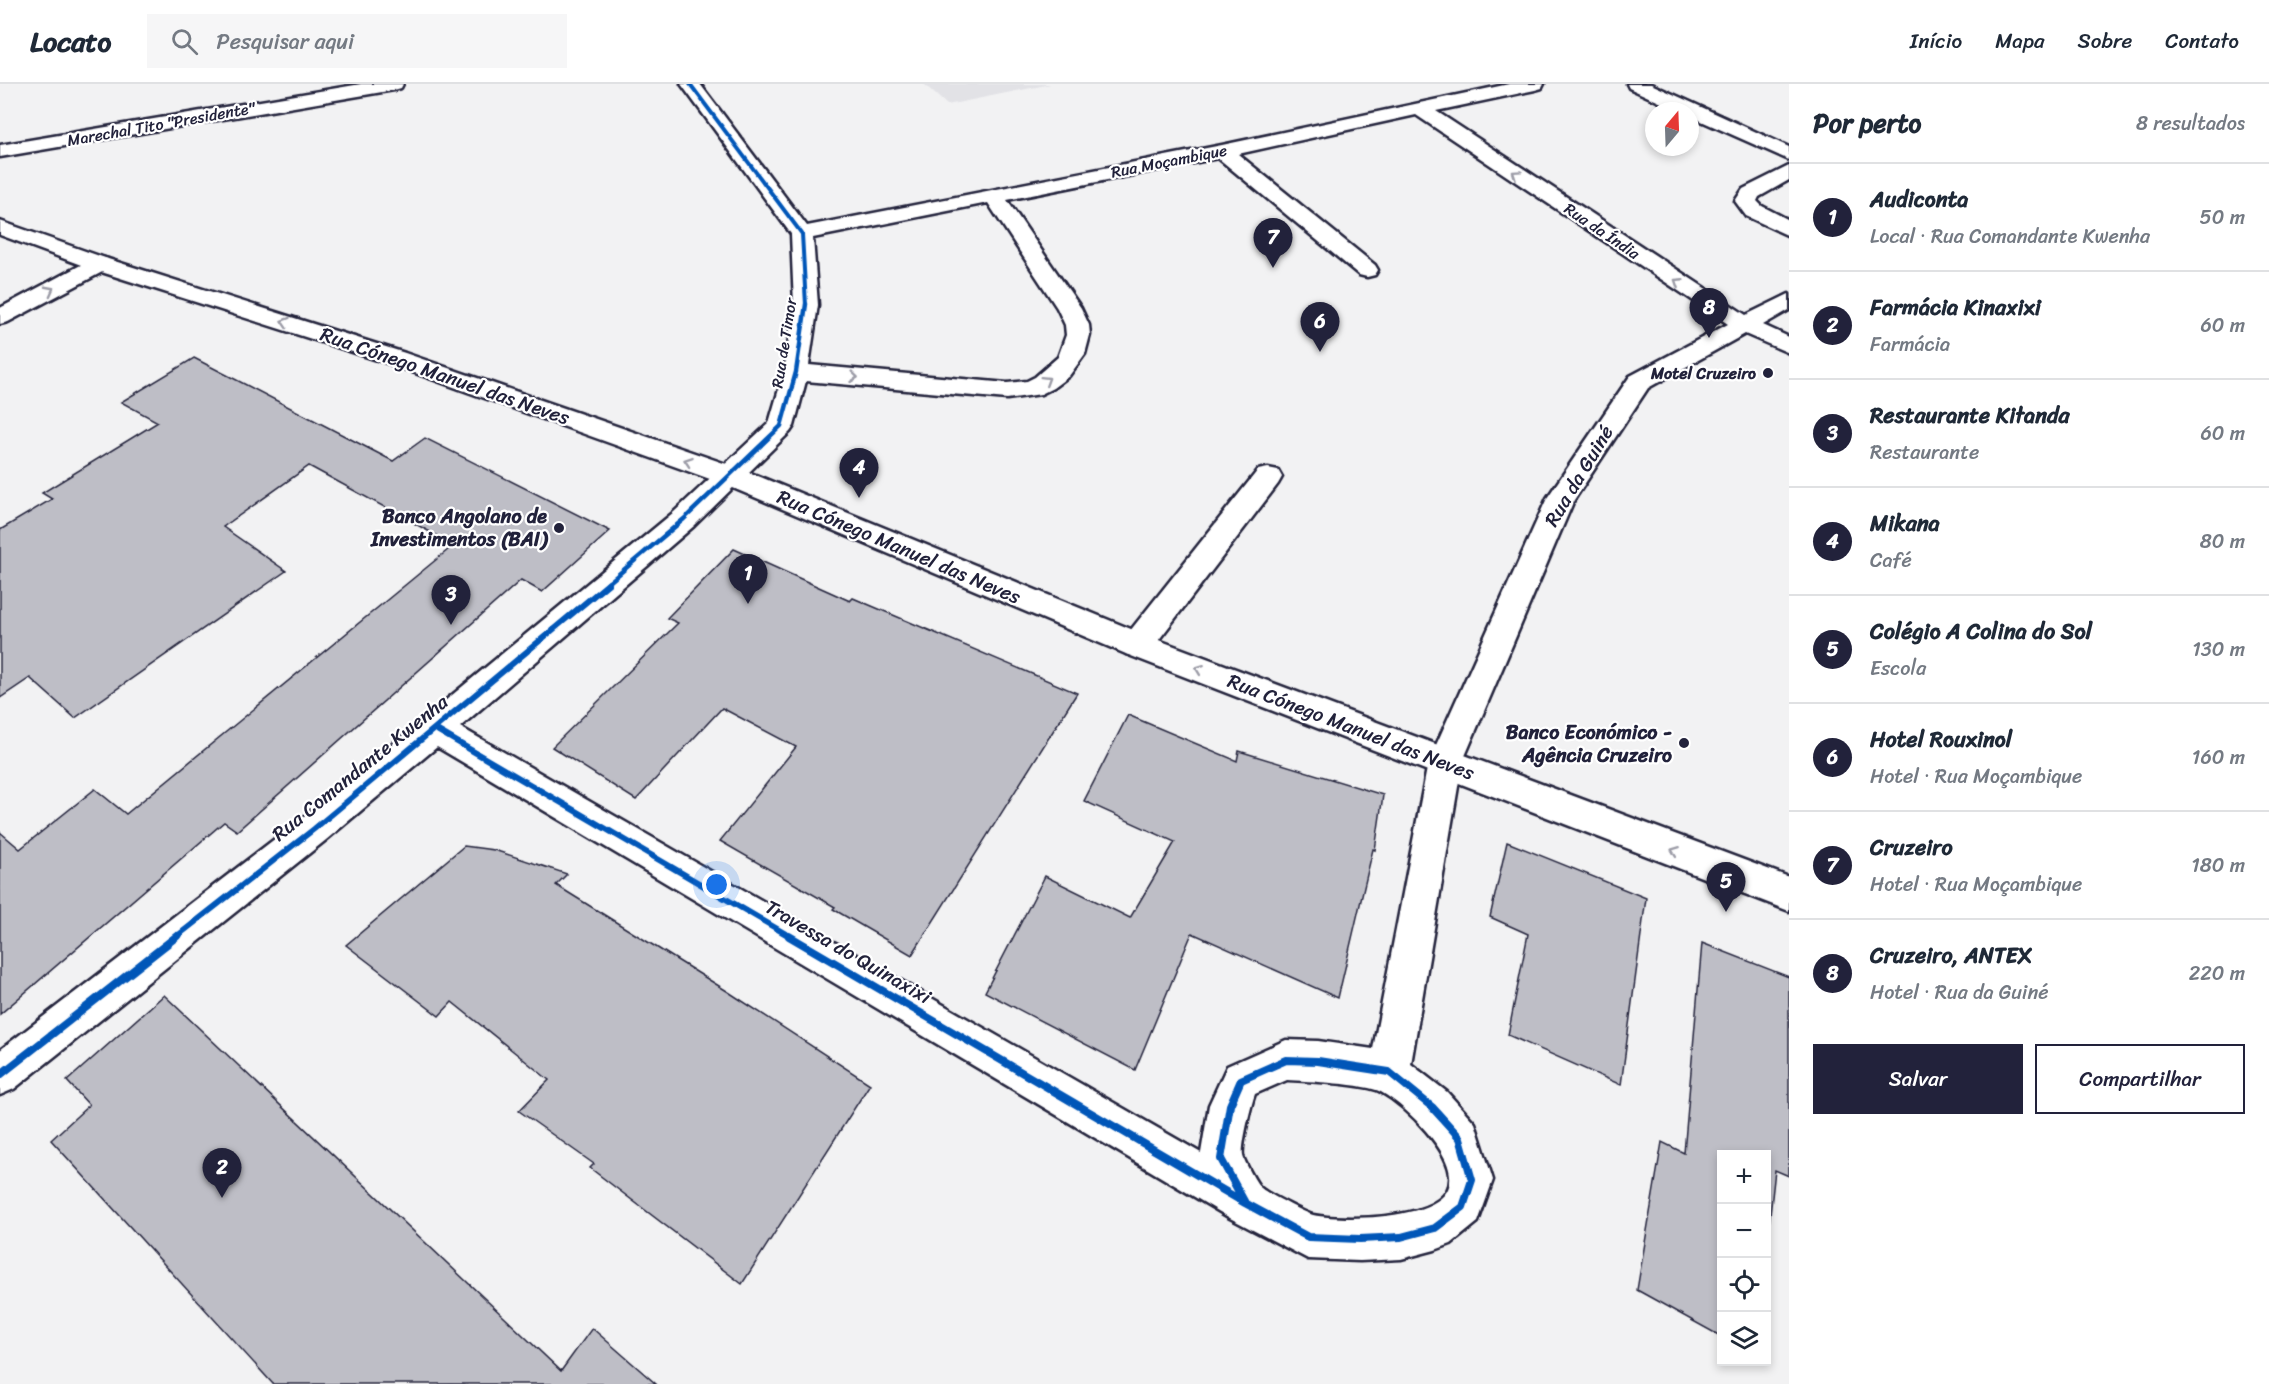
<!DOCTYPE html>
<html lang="pt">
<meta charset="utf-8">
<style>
:root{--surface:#fff;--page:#f6f6f7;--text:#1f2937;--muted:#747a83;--line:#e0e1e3;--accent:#22223b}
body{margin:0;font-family:Sriracha,sans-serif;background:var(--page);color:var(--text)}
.controls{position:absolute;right:18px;bottom:18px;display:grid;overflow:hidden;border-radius:0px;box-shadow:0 3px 9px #0003}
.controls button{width:54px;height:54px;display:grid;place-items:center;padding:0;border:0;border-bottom:2px solid var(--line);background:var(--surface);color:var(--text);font:30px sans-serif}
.compass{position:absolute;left:1645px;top:18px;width:54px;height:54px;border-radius:50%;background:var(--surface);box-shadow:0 3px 9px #0003;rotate:19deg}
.you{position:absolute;left:717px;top:801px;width:21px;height:21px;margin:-15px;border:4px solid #fff;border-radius:50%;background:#1a73e8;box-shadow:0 0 0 9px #1a73e833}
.badge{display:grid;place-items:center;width:39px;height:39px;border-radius:50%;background:var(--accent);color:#fff;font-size:20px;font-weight:700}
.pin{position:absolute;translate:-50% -50px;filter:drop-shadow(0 2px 3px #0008)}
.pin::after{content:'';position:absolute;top:32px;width:21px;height:18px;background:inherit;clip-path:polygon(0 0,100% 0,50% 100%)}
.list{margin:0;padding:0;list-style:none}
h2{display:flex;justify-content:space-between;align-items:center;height:78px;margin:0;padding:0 24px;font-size:26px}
h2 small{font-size:20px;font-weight:400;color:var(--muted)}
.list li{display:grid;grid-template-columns:39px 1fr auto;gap:18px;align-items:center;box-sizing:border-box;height:108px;padding:0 24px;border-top:2px solid var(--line)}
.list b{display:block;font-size:22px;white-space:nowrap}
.list p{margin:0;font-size:20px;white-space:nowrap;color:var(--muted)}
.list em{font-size:20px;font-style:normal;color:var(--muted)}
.actions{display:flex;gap:12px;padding:18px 24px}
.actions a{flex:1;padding:14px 0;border:2px solid var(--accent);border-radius:0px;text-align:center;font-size:21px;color:var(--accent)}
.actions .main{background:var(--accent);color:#fff}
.icon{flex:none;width:33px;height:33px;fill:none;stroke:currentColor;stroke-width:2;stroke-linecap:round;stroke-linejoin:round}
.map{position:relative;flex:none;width:1789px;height:1300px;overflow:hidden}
header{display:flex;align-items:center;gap:36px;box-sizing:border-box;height:84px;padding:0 30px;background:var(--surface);border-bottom:2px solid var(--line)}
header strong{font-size:28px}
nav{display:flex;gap:33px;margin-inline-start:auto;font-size:21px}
.search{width:420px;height:54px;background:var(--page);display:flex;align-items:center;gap:15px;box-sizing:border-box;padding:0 21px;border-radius:0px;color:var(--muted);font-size:22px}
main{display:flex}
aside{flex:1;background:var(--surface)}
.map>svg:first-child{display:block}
</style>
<header>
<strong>Locato</strong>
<div class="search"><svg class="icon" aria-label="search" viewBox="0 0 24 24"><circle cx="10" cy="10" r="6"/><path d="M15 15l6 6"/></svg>Pesquisar aqui</div>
<nav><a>Início</a><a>Mapa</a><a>Sobre</a><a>Contato</a></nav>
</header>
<main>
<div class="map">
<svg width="1789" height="1300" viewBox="0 0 1789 1300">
<rect width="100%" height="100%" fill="#f2f2f3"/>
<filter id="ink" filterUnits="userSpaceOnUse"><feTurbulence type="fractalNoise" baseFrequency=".0167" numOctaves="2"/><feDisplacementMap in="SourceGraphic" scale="12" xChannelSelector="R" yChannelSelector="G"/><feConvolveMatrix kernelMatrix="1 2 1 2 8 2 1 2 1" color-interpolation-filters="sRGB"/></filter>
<g filter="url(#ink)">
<path fill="#e2e2e6" d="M924 0H1051L947 21Z"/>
<path fill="#bebec6" stroke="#22223b" stroke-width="1.5" d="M194 274 393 377 425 354 610 447 542 508 521 496 237 747 224 738 0 930V748L20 765 95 705 126 730 454 461 309 382 223 443 286 487 75 634 30 594 0 614V446L52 415 42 409 158 338 121 318Z
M734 465 850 517 853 514 1077 609 912 871 833 825 835 823 720 757 796 663 722 624 636 716 552 663 678 539 667 534Z
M1128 631 1237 677 1239 667 1383 711 1375 766 1373 765 1338 914 1192 849 1135 986 985 908 1045 792 1130 834 1175 758 1084 717Z
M1507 758 1646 814 1621 1001 1508 951 1528 850 1490 833Z
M464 762 494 766 567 790 556 801 727 907 870 1000 742 1200 590 1084 594 1080 519 1027 549 996 452 918 439 932 346 861Z
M1702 859 1789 893V1092L1775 1086 1767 1159V1071H1722V1253L1637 1206 1662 1058 1684 1069Z
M164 911 561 1287 592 1244 656 1300H273L51 1056 89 1021 67 997Z"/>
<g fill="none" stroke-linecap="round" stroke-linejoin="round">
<defs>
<path id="minor" d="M681 0H700L807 142 1222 61 1509 0H1544L1542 4 1535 6 1436 27 1746 231 1789 210V226L1763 241 1789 253V269L1745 250 1648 304 1574 416 1462 679 1411 980 1447 1008 1475 1039 1493 1096 1478 1138 1451 1160 1435 1166 1401 1175 1360 1177 1308 1175 1230 1134 437 663 326 756 14 1005 0 1011V966L302 734 423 635 674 428 769 339 784 288 794 221 791 150ZM1416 31 1728 240 1630 292 1547 414 1428 679 1373 965 1318 957 1286 956 1227 982 1209 1021 1201 1069 460 643 694 442 790 348 794 342 806 297 1007 315 1041 310 1053 304 1069 292 1085 270 1090 251 1089 241 1081 224 1007 116 1218 74 1359 191 1367 193 1375 191 1378 186 1375 181 1238 70ZM988 119 1057 224 1065 241 1066 251 1058 273 1035 293 1027 297 1007 299 809 281 818 221 813 154ZM1287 996C1306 997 1367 1000 1381 1008 1397 1017 1414 1033 1426 1047 1438 1061 1458 1087 1447 1107 1430 1136 1343 1137 1313 1131 1307 1130 1266 1109 1261 1104 1257 1101 1244 1077 1243 1072 1241 1062 1251 1021 1255 1010Z
M1627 0H1651L1789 63V76L1690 32V27H1679L1629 4Z
M1789 82V96L1759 113 1757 117 1762 122 1789 136V152L1746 132 1735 117 1743 105Z
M100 173 108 175 111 180 108 185 8 238 0 240V224L92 175Z
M1268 384 1278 386 1282 393 1278 400 1148 570 1137 573 1126 570 1121 561 1126 552 1258 386Z"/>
<path id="tertiary" d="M361 0H403L401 4 394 6 0 73V61Z"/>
<path id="secondary" d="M0 137 108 175 405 269 741 385 1148 552 1789 793V827L1126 570 721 399 387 279 92 185 0 151Z"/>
</defs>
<use href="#minor" stroke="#22223b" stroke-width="5"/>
<use href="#tertiary" stroke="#22223b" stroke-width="5"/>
<use href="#secondary" stroke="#22223b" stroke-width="5"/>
<use href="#minor" fill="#fff" fill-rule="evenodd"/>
<use href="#tertiary" fill="#fff" fill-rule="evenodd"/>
<use href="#secondary" fill="#fff" fill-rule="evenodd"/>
<defs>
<path id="cycleway-far3" d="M690 0 802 150 806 221"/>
<path id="cycleway-far2" d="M607 500 684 435 781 342 796 288 806 220"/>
<path id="cycleway-far1" d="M435 645 791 853
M176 853 314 745 609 499"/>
<path id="cycleway" d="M789 852 1245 1119
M1286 976 1318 977 1389 988 1432 1023 1460 1054 1472 1096 1463 1123 1435 1144 1401 1153 1360 1155 1308 1153 1245 1119 1221 1075 1230 1021 1241 996Z
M0 991 177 852"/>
</defs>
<use href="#cycleway-far3" stroke="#fff" stroke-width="6"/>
<use href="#cycleway-far2" stroke="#fff" stroke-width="8"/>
<use href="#cycleway-far1" stroke="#fff" stroke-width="10"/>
<use href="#cycleway" stroke="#fff" stroke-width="11"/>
<use href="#cycleway-far3" stroke="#0057b8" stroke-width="4"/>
<use href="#cycleway-far2" stroke="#0057b8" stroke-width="4.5"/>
<use href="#cycleway-far1" stroke="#0057b8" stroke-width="6"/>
<use href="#cycleway" stroke="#0057b8" stroke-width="8"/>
</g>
<defs><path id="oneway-chevron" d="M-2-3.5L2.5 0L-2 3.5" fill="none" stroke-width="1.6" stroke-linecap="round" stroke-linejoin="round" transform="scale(1.5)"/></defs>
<g stroke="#9c9ca7">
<use href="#oneway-chevron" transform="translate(1516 90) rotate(-146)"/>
<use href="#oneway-chevron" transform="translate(1678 198) rotate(-147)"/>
<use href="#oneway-chevron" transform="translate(50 206) rotate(-28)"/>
<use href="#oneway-chevron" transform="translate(285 238) rotate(-162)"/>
<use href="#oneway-chevron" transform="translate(854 293) rotate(6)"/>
<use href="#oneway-chevron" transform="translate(1046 296) rotate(-32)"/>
<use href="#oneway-chevron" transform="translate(688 377) rotate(-161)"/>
<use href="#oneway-chevron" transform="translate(1199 585) rotate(-159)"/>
<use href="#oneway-chevron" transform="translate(1675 767) rotate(-159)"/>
</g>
</g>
<g fill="#22223b" stroke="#fff" stroke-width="2">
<circle cx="1768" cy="289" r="6"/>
<circle cx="559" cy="444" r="6"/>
<circle cx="1684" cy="659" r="6"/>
</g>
<g text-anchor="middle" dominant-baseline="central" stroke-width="4.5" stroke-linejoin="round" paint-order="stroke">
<g font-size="16" fill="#22223b" stroke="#fff">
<text transform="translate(161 40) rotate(-10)">Marechal Tito "Presidente"</text>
<text transform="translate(1169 77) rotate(-11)">Rua Moçambique</text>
<text transform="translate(1602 147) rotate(34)">Rua da Índia</text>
<text transform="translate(784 259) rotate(-81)">Rua de Timor</text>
</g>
<g font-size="16" font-weight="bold" fill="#22223b" stroke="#fff" text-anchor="end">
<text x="1756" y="289">Motel Cruzeiro</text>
</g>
<g font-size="20" fill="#22223b" stroke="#fff">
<text transform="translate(445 292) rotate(19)">Rua Cónego Manuel das Neves</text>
<text transform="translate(1579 392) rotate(-59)">Rua da Guiné</text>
<text transform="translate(899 463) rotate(23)">Rua Cónego Manuel das Neves</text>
<text transform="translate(1351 643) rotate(21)">Rua Cónego Manuel das Neves</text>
<text transform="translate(360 684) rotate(-39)">Rua Comandante Kwenha</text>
<text transform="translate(848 868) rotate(30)">Travessa do Quinaxixi</text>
</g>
<g font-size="20" font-weight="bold" fill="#22223b" stroke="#fff" text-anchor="end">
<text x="547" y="432">Banco Angolano de<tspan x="547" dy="23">Investimentos (BAI)</tspan></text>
<text x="1672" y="648">Banco Económico -<tspan x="1672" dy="23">Agência Cruzeiro</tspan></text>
</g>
</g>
</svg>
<div class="controls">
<button>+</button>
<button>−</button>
<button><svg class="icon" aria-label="locate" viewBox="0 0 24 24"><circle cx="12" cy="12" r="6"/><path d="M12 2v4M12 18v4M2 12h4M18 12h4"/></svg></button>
<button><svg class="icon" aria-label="layers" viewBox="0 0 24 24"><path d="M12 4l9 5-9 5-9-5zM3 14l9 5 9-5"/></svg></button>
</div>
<svg class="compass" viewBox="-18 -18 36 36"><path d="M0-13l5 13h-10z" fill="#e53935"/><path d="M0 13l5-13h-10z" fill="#747a83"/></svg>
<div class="you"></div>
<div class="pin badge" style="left:748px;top:520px">1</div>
<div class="pin badge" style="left:222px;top:1114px">2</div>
<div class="pin badge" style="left:451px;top:541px">3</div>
<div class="pin badge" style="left:859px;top:414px">4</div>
<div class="pin badge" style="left:1726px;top:828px">5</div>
<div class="pin badge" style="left:1320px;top:268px">6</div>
<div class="pin badge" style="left:1273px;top:184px">7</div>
<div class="pin badge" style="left:1709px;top:254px">8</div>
</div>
<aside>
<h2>Por perto<small>8 resultados</small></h2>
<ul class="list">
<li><span class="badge">1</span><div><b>Audiconta</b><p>Local · Rua Comandante Kwenha</p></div><em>50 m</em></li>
<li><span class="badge">2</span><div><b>Farmácia Kinaxixi</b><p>Farmácia</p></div><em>60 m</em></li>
<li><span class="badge">3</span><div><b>Restaurante Kitanda</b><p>Restaurante</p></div><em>60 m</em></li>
<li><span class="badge">4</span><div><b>Mikana</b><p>Café</p></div><em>80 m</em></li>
<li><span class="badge">5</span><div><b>Colégio A Colina do Sol</b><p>Escola</p></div><em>130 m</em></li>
<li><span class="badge">6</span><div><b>Hotel Rouxinol</b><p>Hotel · Rua Moçambique</p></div><em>160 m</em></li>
<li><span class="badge">7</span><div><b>Cruzeiro</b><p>Hotel · Rua Moçambique</p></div><em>180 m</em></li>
<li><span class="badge">8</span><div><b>Cruzeiro, ANTEX</b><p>Hotel · Rua da Guiné</p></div><em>220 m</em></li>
</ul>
<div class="actions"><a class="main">Salvar</a><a>Compartilhar</a></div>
</aside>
</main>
